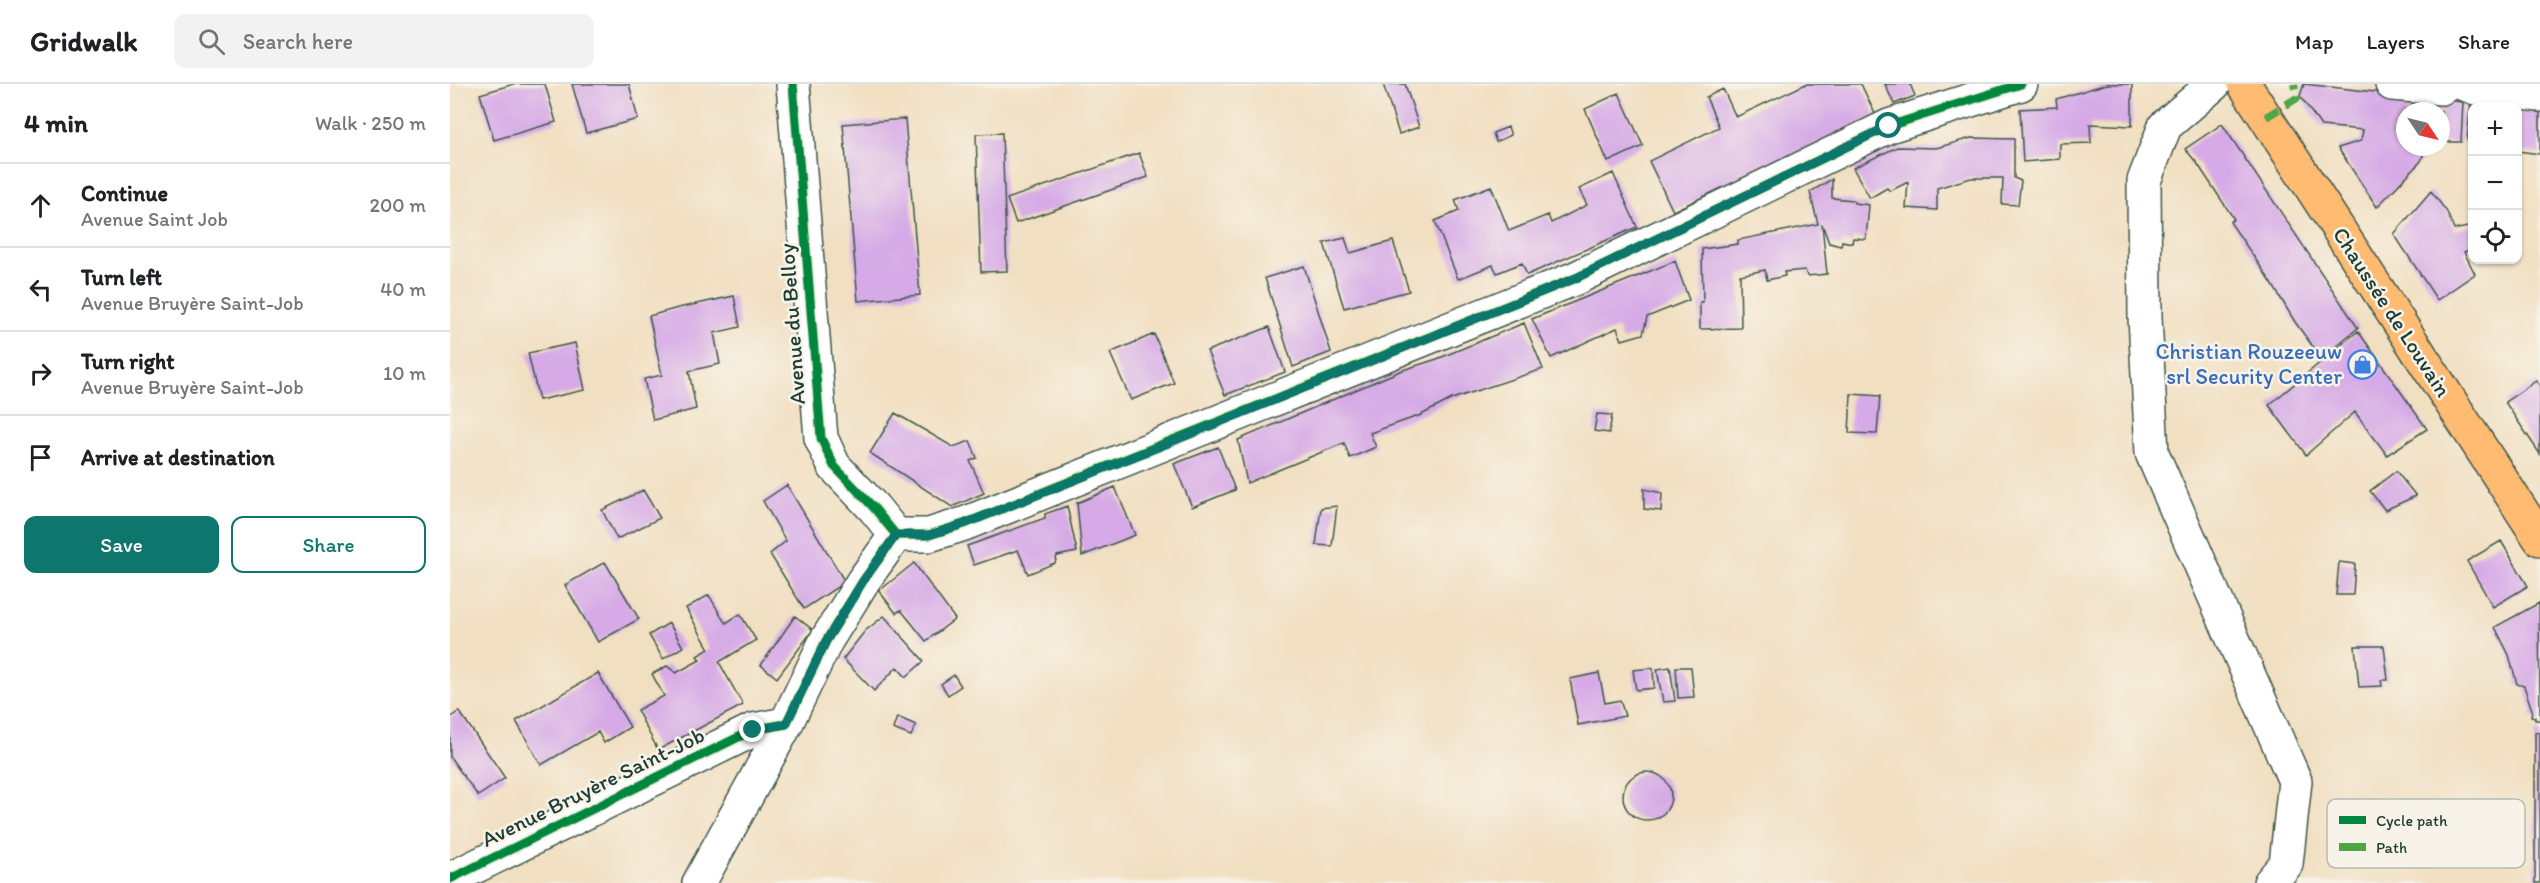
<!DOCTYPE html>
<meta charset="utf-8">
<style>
:root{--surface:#fff;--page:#f2f2f2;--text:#202124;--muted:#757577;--line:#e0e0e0;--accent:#0f766e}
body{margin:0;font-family:Itim,sans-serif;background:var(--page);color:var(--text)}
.controls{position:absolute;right:18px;top:18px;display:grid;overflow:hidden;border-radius:12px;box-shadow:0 2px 4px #0004}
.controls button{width:54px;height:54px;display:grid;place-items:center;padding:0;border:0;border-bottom:2px solid var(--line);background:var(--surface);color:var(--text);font:30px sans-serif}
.compass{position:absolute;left:1946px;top:18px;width:54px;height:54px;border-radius:50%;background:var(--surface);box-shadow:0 2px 4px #0004;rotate:125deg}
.stop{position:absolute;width:18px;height:18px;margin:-14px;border:4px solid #0f766e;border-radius:50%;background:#fff}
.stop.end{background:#0f766e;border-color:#fff;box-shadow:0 2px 6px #0008}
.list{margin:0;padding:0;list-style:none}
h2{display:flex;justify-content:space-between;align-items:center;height:78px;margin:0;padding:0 24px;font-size:26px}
h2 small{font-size:20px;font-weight:400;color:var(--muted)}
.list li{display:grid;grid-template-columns:39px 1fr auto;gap:18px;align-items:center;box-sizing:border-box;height:84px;padding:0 24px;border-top:2px solid var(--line)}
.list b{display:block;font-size:22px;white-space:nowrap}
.list p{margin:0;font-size:20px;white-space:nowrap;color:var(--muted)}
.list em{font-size:20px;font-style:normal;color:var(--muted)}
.actions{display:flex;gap:12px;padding:18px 24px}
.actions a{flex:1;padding:14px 0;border:2px solid var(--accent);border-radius:12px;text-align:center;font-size:21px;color:var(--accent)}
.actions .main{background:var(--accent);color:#fff}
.icon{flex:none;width:33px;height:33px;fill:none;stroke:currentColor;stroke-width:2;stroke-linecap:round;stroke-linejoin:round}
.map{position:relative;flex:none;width:2090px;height:799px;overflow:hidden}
header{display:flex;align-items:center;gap:36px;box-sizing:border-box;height:84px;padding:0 30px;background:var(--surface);border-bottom:2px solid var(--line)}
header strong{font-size:28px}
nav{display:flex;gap:33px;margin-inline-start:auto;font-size:21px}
.search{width:420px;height:54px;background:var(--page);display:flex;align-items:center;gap:15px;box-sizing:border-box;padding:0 21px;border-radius:12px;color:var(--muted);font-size:22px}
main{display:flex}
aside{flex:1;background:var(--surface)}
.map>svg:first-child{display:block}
</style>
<header>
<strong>Gridwalk</strong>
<div class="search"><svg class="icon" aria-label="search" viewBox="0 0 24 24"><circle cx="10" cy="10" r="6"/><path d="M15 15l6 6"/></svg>Search here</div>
<nav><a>Map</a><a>Layers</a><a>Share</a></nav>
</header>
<main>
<aside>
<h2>4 min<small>Walk · 250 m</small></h2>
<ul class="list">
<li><svg class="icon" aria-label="ahead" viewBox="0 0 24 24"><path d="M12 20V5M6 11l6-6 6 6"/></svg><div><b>Continue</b><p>Avenue Saint Job</p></div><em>200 m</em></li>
<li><svg class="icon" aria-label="left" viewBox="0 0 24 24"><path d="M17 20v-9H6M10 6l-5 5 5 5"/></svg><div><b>Turn left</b><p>Avenue Bruyère Saint-Job</p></div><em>40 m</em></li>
<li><svg class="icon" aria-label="right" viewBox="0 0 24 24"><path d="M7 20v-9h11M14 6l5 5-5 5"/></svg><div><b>Turn right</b><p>Avenue Bruyère Saint-Job</p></div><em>10 m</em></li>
<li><svg class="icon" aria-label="arrive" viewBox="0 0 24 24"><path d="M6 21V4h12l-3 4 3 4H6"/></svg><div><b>Arrive at destination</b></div></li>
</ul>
<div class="actions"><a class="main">Save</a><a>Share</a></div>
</aside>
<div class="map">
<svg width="2090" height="799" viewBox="0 0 2090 799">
<rect width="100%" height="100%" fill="#f7f3e8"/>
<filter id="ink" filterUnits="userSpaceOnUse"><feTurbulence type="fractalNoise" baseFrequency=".0167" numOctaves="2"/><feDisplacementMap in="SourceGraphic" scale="12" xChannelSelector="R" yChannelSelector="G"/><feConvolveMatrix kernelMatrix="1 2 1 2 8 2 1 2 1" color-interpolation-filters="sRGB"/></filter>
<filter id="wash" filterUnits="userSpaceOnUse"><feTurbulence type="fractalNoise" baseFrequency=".008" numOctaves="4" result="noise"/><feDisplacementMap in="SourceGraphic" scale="24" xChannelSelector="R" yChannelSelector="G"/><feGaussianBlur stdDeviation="1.35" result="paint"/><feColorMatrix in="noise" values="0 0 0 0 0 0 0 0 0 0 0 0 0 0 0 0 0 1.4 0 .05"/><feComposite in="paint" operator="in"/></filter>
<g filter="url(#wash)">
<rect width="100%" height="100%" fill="#f1dfc1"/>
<g id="blocks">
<path fill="#d6aae6" d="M64 0H95L106 38 44 56 30 10Z
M122 0H179L188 35 136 49Z
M933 0H955L969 43 949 50Z
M1356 0H1411L1426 32 1223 127 1199 77 1269 43 1256 13 1273 5 1286 33Z
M1435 0H1460L1465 12 1444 20Z
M1657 0H1682V42L1640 40 1641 59 1610 60V75L1573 78 1570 25 1607 23 1606 15Z
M1854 0 2013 18 2011 58H1991V27H1955V63H1976L1971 77 1927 123 1888 64 1911 57 1913 46 1871 42 1850 12Z
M1169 9 1193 62 1158 78 1135 25Z
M2021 16 2061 22H2022V57L2017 56Z
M2067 22 2090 23V70L2068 67Z
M455 35 470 211 408 217 393 40Z
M1772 40 1908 244 1871 274 1845 238 1821 198 1780 138 1784 135 1747 79 1735 65Z
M1058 43 1061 51 1046 58 1043 49Z
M552 49 557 187 531 188 526 50Z
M1521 54 1564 55V94L1571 97 1568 121 1552 120 1553 94H1521L1487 104V126L1456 124 1458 98 1440 107 1437 104 1420 114 1403 84 1447 63 1486 64Z
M689 69 698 93 566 139 557 115Z
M1163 89 1187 143 1077 191 1072 179 1047 189 1043 181 1008 195 985 137 1009 127 1005 116 1041 102 1059 147 1098 131 1101 139 1137 121 1129 105Z
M1382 95V114L1403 116 1404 119 1419 121 1416 155 1403 154 1402 159 1392 157 1391 162 1379 159 1372 140 1377 190 1357 192 1355 186 1334 188 1335 192 1317 196 1315 186 1290 191 1291 244 1250 245V218H1253L1252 165 1288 160V156L1368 140 1360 108Z
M1981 107 1997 128 2004 146 2022 142V165L2014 168 2025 190 1987 216 1944 150Z
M895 154 900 169 943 157 959 207 894 224 874 159Z
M1225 177 1239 216 1197 233 1193 250 1172 256 1167 244 1101 274 1082 235Z
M854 182 881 268 843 283 815 194Z
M284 212 290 243 264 249 270 280 239 287 246 325 203 336 194 295 212 291 199 232 228 224Z
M1074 239 1093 285 1002 315 971 331 920 349 926 363 900 374 894 359 797 399 788 356 950 287 987 275Z
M819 243 835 288 775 311 757 267Z
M1908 247 1977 345 1937 371 1905 328 1856 371 1819 321Z
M704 250 724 299 681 316 660 269Z
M125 259 135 306 89 316 78 269Z
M2086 297 2090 302V370L2055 318Z
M1401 310 1430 312 1427 350 1399 349Z
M445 329 503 363 520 357 527 374 520 377 534 409 502 423 420 369Z
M1147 330 1162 331 1159 349 1144 347Z
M768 363 785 406 742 423 724 380Z
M1946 387 1966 412 1935 426 1920 407Z
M337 401 395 498 354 525 320 470 336 457 313 417Z
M665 403 685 451 632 472 627 419Z
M1194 405 1212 409 1211 427 1194 425Z
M193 406 210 434 167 455 152 426Z
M617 422 627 468 607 472 605 479 578 490 568 466 524 481 517 462 595 434V430Z
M887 422 882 462 866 461 871 424Z
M2051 457 2078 502 2043 523 2017 477Z
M155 478 189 535 148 558 115 501Z
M1889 478 1905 480 1903 511H1886Z
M464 479 505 535 476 557 451 526 446 529 429 507Z
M259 511 274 537 276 539 290 530 306 556 269 578 293 621 208 666 187 626 214 612 202 590 217 582 226 589 250 576 247 572 259 565 236 524Z
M2089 519 2090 636H2085V633L2081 632 2082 626 2074 602 2067 600 2059 571 2045 543Z
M345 532 363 546 327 594 311 581Z
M434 532 474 577 456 593 447 583 424 607 393 575 415 547Z
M219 539 233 563 213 575 199 551Z
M1905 562H1934L1938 596H1931L1932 602 1909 603Z
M1220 583 1225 617 1213 618 1207 585Z
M1226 583H1241L1244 613 1228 614Z
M1203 584 1204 604 1186 606 1183 586Z
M148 589 180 643 154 659 148 648 91 681 66 637Z
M1149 589 1155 619 1170 616 1175 632 1128 641 1120 595Z
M504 591 511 602 498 611 491 600Z
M9 627 55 694 28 712 0 673V634Z
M447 633 466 641 461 652 443 645Z
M2085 648 2090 649V799H2085Z
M1173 712a24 24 0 1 1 48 0a24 24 0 1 1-48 0Z"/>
</g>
</g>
<g filter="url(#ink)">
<use href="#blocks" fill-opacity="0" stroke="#3e5549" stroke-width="1.5"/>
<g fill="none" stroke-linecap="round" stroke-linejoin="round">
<defs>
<path id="minor" d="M343 0 371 354 384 382 424 424 446 451
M1764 0 1715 42 1694 97 1695 233 1702 369 1845 697 1836 780 1820 799
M1942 0 1991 4 1995 0
M2014 0 2026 4 2090 11
M446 451H479L514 440 1126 194 1439 42 1571 0
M0 795 303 646 336 640 376 557 413 497 446 451
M249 799 336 640"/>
<path id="major" d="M1794 0 2090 455"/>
</defs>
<use href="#minor" stroke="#3e5549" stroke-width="36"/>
<use href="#major" stroke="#3e5549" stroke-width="36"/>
<use href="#minor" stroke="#fff" stroke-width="33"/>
<use href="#major" stroke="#febb71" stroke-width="33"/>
<path stroke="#4fa644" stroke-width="8" stroke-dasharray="15 8" stroke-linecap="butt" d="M1816 33 1847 14 1844 0"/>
<defs>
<path id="cycleway" d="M343 0 371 354 384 382 424 424 446 451
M446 451H479L514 440 1126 194 1439 42 1571 0
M0 795 303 646 336 640 376 557 413 497 446 451"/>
</defs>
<use href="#cycleway" stroke="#f7f3e8" stroke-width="13"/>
<use href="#cycleway" stroke="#00873e" stroke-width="9"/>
</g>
</g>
<g fill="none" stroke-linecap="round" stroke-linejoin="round" filter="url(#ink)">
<path stroke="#0f766e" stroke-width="8" d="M303 646 336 640 376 557 413 497 446 451H479L514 440 717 360 1126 194 1439 42"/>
</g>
<defs>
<symbol id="shop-ring" viewBox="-11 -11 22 22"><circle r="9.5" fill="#f7f3e8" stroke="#3f7fe0" stroke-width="1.5"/><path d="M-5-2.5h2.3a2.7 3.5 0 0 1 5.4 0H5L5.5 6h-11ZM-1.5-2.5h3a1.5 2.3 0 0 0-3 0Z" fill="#3f7fe0"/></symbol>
</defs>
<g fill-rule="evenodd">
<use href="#shop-ring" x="1896" y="264" width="33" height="33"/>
</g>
<g text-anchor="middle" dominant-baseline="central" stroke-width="5" stroke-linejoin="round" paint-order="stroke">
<g font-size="22" fill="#1f3d34" stroke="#f7f3e8">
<text transform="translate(1942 228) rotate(57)">Chaussée de Louvain</text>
<text transform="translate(342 240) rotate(-94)">Avenue du Belloy</text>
<text transform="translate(143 703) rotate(-26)">Avenue Bruyère Saint-Job</text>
</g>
<g font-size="22" fill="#366cbe" stroke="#f7f3e8" text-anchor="end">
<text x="1892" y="267">Christian Rouzeeuw<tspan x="1892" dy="25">srl Security Center</tspan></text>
</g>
</g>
<rect x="1877" y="715" width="198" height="69" rx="9" fill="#f7f3e8" stroke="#b6bcb2" stroke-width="1.5"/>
<rect x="1889" y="732" width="27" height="8" fill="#00873e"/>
<rect x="1889" y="759" width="27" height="8" fill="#4fa644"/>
<g font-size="16" fill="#1f3d34">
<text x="1926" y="742">Cycle path</text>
<text x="1926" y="769">Path</text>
</g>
</svg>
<div class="controls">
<button>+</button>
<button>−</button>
<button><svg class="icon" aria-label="locate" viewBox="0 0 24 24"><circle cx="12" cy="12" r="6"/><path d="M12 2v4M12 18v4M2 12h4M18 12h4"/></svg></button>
</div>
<svg class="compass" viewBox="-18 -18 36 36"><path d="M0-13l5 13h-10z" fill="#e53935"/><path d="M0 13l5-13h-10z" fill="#757577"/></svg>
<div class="stop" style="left:1439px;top:42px"></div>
<div class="stop end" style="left:303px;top:646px"></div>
</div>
</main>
